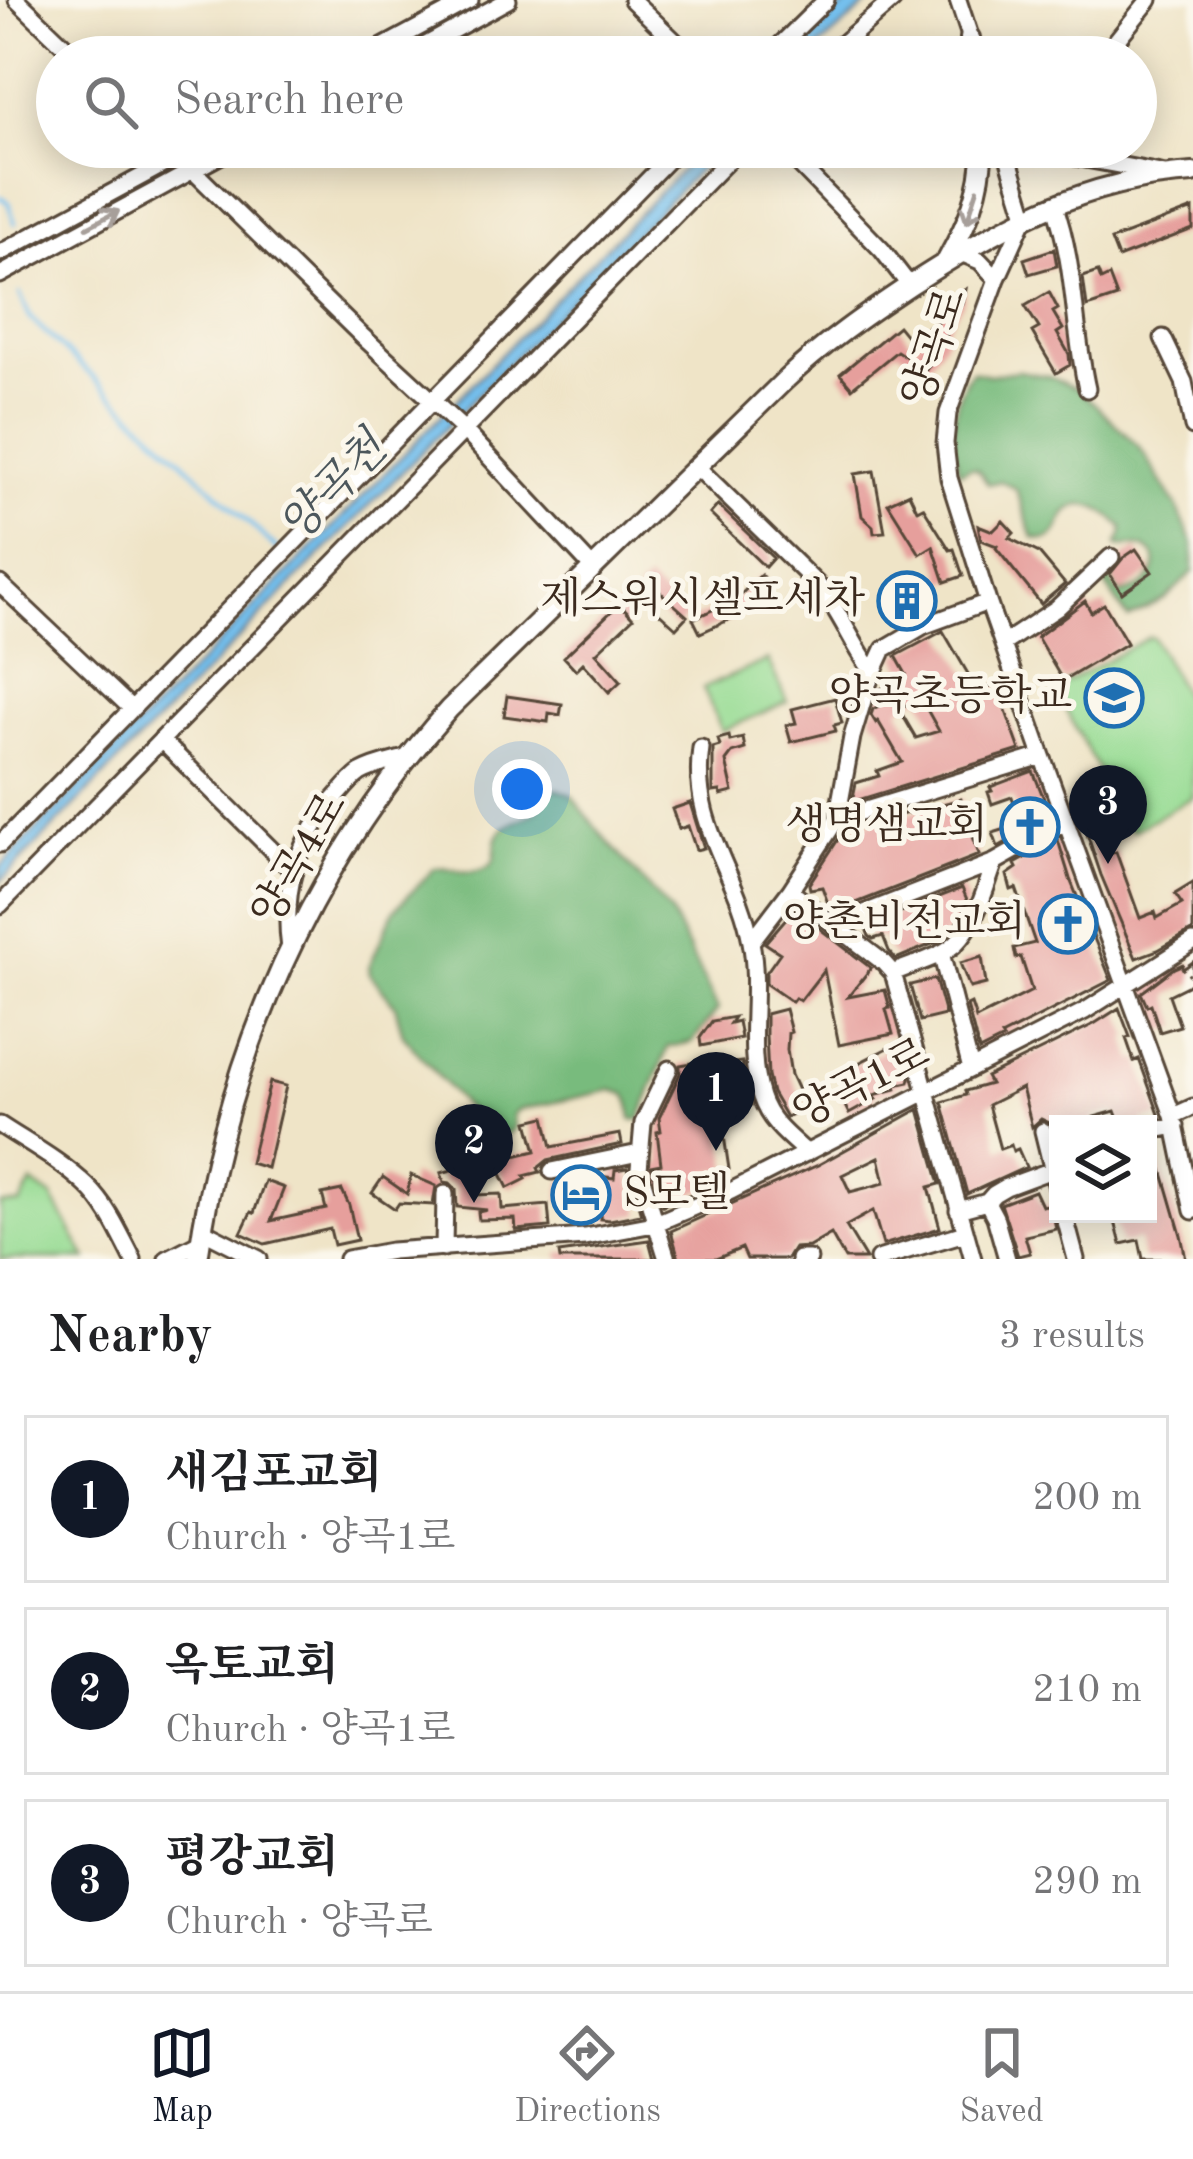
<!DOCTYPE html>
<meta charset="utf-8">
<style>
:root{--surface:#fff;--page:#f2f2f2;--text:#202124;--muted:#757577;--line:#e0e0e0;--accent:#111827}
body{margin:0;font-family:"Old Standard TT","Noto Serif KR",serif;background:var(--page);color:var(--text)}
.controls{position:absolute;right:36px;bottom:36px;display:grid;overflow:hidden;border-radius:0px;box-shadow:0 6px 30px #0003}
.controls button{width:108px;height:108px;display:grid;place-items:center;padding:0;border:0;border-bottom:3px solid var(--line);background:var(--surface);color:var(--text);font:60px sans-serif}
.you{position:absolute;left:522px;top:789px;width:42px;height:42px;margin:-30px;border:9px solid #fff;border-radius:50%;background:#1a73e8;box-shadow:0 0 0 18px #1a73e833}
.badge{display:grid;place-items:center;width:78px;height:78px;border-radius:50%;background:var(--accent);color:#fff;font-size:39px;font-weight:700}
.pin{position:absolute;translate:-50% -99px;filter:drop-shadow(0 3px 6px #0008)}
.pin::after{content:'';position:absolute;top:63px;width:42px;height:36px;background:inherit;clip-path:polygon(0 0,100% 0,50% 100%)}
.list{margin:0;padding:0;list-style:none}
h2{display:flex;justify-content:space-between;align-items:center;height:156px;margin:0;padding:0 48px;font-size:51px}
h2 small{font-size:39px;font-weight:400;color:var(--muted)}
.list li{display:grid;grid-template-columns:78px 1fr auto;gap:36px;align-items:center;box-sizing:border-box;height:168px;margin:0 24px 24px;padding:0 24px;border:3px solid var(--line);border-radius:0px}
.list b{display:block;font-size:45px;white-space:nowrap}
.list p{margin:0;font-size:39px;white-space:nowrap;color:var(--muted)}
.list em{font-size:39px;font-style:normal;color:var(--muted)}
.icon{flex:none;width:66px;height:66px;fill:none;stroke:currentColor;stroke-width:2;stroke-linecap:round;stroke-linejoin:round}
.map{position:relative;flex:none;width:1193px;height:1259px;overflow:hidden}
.search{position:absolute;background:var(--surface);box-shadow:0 6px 30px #0003;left:36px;right:36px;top:36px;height:132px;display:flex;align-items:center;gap:30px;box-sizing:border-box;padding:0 42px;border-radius:66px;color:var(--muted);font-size:45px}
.sheet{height:732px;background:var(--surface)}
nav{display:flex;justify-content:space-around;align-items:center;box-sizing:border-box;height:168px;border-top:3px solid var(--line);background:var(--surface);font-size:33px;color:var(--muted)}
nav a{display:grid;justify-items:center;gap:6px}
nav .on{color:var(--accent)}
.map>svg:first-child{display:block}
</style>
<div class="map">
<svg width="1193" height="1259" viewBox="0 0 1193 1259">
<rect width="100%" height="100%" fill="#fbf7ec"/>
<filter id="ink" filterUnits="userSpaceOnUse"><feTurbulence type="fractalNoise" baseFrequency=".00833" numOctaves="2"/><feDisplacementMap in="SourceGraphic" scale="24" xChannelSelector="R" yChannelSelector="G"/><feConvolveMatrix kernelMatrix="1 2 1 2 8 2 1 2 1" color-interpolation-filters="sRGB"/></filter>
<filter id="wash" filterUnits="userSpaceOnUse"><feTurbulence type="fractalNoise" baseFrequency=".004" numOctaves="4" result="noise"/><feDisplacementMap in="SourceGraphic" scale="48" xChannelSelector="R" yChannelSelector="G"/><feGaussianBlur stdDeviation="2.7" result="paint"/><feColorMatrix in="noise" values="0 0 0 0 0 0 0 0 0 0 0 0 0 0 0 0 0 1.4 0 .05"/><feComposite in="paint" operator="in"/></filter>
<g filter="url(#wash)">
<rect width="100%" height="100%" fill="#efe4c7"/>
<path fill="#96db93" stroke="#688258" stroke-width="3" d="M1149 637 1153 638 1193 712V797L1134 830 1130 829 1056 692 1057 688Z
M768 660 787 702 722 731 703 688Z
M32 1183 52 1197 87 1259H0V1204H20Z"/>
<path fill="#78bb7d" stroke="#5a724e" stroke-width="3" d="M972 371 989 375 1018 371 1047 376 1079 390 1096 405 1141 449 1177 507 1193 544V572L1165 599 1128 618 1100 577H1108L1120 594C1161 589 1173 539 1120 547L1117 545 1122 536 1123 527C1109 515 1088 495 1069 511 1061 517 1061 530 1053 536 1045 541 1041 539 1033 538L1016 489 1001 481 988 484C984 479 979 466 969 468 965 469 963 472 959 472 951 438 951 400 972 371Z
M557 789 571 795 602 835 670 912 718 1009 692 1042 668 1047 640 1119 632 1120 630 1101 626 1094 612 1090 518 1110 513 1114 514 1129 502 1138 491 1135 482 1127 403 1035 395 1005 370 974 369 967 394 910 435 868C450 867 468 876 484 869 502 861 491 849 498 836 505 821 529 820 539 809 544 804 545 797 549 792Z"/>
<path fill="#74c0ee" stroke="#587586" stroke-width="3" d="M853 0H873L808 57H791L838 11Z
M704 147H721L0 882V867Z"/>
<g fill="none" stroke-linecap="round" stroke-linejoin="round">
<path stroke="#74c0ee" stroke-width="4.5" d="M0 197 8 202 15 223
M20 294 30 318 277 549"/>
</g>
<g id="blocks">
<path fill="#e69f9c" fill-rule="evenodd" d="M1193 209V229L1118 258 1111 240Z
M1054 249 1057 266 1029 274 1024 259Z
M1098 272 1101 280 1109 276 1117 297 1087 307 1083 277Z
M966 289 963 303 946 329 947 338 926 370 897 351 852 388 840 374 898 326 915 347 928 326 936 323 953 296Z
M1049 292 1058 309 1053 312 1063 329 1057 333 1069 354 1070 365 1056 373 1032 332 1039 328 1025 306Z
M874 471 885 532 874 533 873 526 862 516 855 474Z
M909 493 917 510 923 507 950 550 954 549 963 576 945 582 933 546 920 554 888 503Z
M718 505 773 558 765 567 710 514Z
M1003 521 1014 533 1009 538 1039 553 1065 584 1041 604 996 548 997 546 981 540 978 525 993 531Z
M1136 549 1152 572 1122 593 1110 574 1123 558Z
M761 575 772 587 746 612 700 633 693 619 736 599Z
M647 580 687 616 676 628 636 592Z
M1085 601 1091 612 1104 604 1127 643 1063 681 1037 637Z
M617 606H622L633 618 596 653 621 681 609 692 583 663 576 670 564 657Z
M943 631 978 691 996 684 1020 750 852 802 856 783 879 776 877 771 902 762 878 721 876 723 871 715 873 709 879 706 876 701 881 698 879 690 906 674 896 656ZM920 697 939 731 916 738 899 709Z
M507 696 562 704 560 715 549 713 548 722 504 716Z
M835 698 842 723 834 725 836 731 791 742 786 725 796 723 792 709Z
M729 736 730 741 743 738 745 749 732 753 726 761 733 792 721 795 720 791 713 792V748L720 746 718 739Z
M1033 771 1046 804 1037 808 1047 819 998 847 993 833 1022 824 1012 797 992 804 988 792 992 791 990 787Z
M961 799 979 855 836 911 829 906 822 887 810 889 809 884 843 832 888 816 889 818Z
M690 803 704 848 696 850 688 826 679 829 672 809Z
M1083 822 1107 843 1112 853 1116 852 1140 918 1155 912 1157 918 1182 904 1175 894 1193 883V930L1158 950 1136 958 1101 875Z
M1058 840 1070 879 1111 980 1001 1036 1003 1039 979 1051 967 1006 971 1004 976 1019 1032 991 1021 957 1016 958 1014 948 1035 943 1016 888 1011 890 1007 875 1017 868 1015 864Z
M962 888 968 902 964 910 954 927 937 942 896 959 889 951 883 936 873 939 869 936 865 926Z
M794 909 871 968 848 997 885 990 890 1008 886 1009 893 1034 839 1045 824 970 800 1001 795 998 792 1002 766 984V973L780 953 765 943Z
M982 957 986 984 970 988 960 963Z
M1193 962V983L1169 995 1180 1026 1160 1032 1151 1004 1147 1006 1141 993 1174 968 1181 965 1183 969Z
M935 979 945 1015 920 1021 910 985Z
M1119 1008 1130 1037 1126 1038 1134 1061 1139 1059 1160 1117 1145 1120 1139 1124H1120L1115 1111 1094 1117 1095 1124H1065V1121L1052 1124 1041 1119 1032 1127 1022 1088 988 1105 1000 1149 1011 1145 1013 1151 1018 1149 1026 1167 967 1194 942 1102 966 1095 965 1091 990 1084 986 1077 1094 1024Z
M785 1009 791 1032 788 1033 787 1050 791 1075 806 1107 786 1117 772 1093 768 1076 766 1035V1014Z
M734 1017 730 1023 738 1021 741 1038 701 1046 700 1038 712 1021Z
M900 1042 910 1078 909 1082 895 1085 896 1089 874 1095 876 1099 849 1114 840 1096 853 1090 843 1071Z
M742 1062 751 1105 720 1109 729 1169 707 1172 712 1186 663 1205 651 1166 661 1164 657 1132 661 1131 659 1118 680 1074V1065L692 1063 695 1080 719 1076 718 1065Z
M270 1082 286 1086 267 1168 250 1163Z
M919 1109 940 1184 929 1187 940 1228 883 1245 873 1211 846 1226 866 1259H845L831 1234 809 1247 794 1248 787 1259H747L742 1248 716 1259H679L671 1231 818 1165ZM879 1157 885 1183 850 1192 842 1175Z
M545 1117 552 1147 620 1134 622 1144 548 1160 538 1168 540 1172 524 1176 526 1179 508 1188 496 1164 510 1157 536 1151 528 1121Z
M1154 1142 1181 1235 1186 1259H1143L1139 1240 1121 1244 1113 1214H1148V1143Z
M466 1166 474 1195 501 1194 502 1209 548 1205 550 1227 516 1230 515 1219 479 1220 478 1212 487 1210 457 1207 456 1189 450 1183 444 1182 441 1173Z
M627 1168 641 1214 610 1220 600 1219 601 1207 559 1202 561 1181 592 1175 614 1178 615 1170Z
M411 1175 436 1186 433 1205 399 1203 395 1209 372 1193 383 1177 407 1194Z
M265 1181 284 1188 271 1221 326 1209 322 1194 342 1190 349 1205 357 1240 334 1245 330 1229 265 1244 241 1233 251 1212 254 1213Z
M1035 1191 1042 1206 1051 1204 1056 1229 1025 1236 1030 1253 1018 1256 1001 1204Z
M649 1240 654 1259H560L559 1253Z"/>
</g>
</g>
<g filter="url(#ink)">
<use href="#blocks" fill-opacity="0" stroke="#564637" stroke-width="3"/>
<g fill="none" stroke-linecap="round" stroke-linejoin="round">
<defs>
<path id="minor" d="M17 0 76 57
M632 0 691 57
M958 0 974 48
M364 57 470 0
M404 57 508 0
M768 57 826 0
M827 57 893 0
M1103 57 1149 0
M169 147 361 335 464 430 592 567
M782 147 882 250 910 286
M1005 147 1026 215 997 279 948 413 945 443 949 478 988 602 1042 756 1173 1116 1193 1211
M1056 147 1075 157 1161 173
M1054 204C1076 265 1073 327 1087 389
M0 253 196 147
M961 253 980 261 997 279
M0 275 236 147
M1163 338 1184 382 1193 427
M697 467 818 585C841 612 852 645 873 672
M0 584 132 709
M1003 644 1057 608 1111 557
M161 740 294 872
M701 748C690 827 738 870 751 942 761 992 745 1048 761 1097 769 1122 789 1137 807 1153
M837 819 1042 756
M0 844 680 147
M790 891 883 962 893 973 973 1259
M0 905 741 147
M834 925 995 862 1066 822
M751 942 790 891 837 819 852 737 868 684 884 649 923 626 988 602
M290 949C282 890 295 845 334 800 342 791 350 780 360 773 374 765 390 762 405 758
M941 953 971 1069
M893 973C913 964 940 958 956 943 977 923 985 888 995 862
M1173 1116 1193 1107
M0 1125C29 1144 62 1162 87 1186 108 1206 120 1234 133 1259
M1043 1131 1058 1192
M1148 1131 1176 1126
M552 1171 639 1153
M987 1202 995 1217 1007 1259
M958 1210 987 1202 994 1194 1006 1187 1052 1170
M1064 1214 1076 1259
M202 1230 259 1259
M444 1248 445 1194
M167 1259 200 1242
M347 1259 391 1251 585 1237 654 1224 731 1191 1085 1011 1193 942
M667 1259 639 1169 643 1123 669 1069
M799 1259H809
M878 1259 965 1233"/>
<path id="major" d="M970 38 973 57
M947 260C967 224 983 189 982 147
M198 1259C226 1055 312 863 449 709L784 381C823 344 865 315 910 285 1000 227 1083 179 1193 173"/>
</defs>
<use href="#minor" stroke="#564637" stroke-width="21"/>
<use href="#major" stroke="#564637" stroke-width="24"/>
<path stroke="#564637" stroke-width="3" stroke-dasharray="3 9" stroke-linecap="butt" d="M1182 963 1193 982"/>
<use href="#minor" stroke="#fff" stroke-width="15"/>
<use href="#major" stroke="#fff" stroke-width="18"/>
</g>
<defs><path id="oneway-shaft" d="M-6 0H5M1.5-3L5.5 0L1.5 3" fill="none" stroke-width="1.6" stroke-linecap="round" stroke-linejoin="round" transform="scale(3)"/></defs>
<g stroke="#a79f9a">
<use href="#oneway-shaft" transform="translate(972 206) rotate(108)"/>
<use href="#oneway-shaft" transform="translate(103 219) rotate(-28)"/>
</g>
</g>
<defs>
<symbol id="building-ring" viewBox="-11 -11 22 22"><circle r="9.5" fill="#fbf7ec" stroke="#1f6fb2" stroke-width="1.5"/><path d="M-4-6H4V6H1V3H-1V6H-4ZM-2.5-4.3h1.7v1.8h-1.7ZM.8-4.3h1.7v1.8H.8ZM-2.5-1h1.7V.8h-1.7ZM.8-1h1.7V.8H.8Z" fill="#1f6fb2"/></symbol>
<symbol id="school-ring" viewBox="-11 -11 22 22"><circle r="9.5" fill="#fbf7ec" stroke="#1f6fb2" stroke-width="1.5"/><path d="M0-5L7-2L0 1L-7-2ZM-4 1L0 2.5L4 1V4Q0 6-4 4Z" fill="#1f6fb2"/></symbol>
<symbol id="church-ring" viewBox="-11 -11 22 22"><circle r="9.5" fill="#fbf7ec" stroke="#1f6fb2" stroke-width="1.5"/><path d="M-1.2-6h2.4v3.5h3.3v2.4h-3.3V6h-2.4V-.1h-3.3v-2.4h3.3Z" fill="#1f6fb2"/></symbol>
<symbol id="hotel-ring" viewBox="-11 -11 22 22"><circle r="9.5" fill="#fbf7ec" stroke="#1f6fb2" stroke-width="1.5"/><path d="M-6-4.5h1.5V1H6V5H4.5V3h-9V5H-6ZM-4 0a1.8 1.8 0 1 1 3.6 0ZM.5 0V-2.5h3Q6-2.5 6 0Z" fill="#1f6fb2"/></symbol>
</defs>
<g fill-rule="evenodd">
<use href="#building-ring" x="874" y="568" width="66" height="66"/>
<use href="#school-ring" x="1081" y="665" width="66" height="66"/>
<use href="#church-ring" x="997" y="794" width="66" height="66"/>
<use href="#church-ring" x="1035" y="891" width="66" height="66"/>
<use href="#hotel-ring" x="548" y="1162" width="66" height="66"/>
</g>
<g text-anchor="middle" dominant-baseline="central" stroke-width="10" stroke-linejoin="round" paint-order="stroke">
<g font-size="42" fill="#3b2a1e" stroke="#fbf7ec">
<text transform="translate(936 348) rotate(-72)">양곡로</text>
<text transform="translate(301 860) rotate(-60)">양곡4로</text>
<text transform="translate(862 1085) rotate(-27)">양곡1로</text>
</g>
<g font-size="42" fill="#3b2a1e" stroke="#fbf7ec" text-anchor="end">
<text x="865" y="601">제스워시셀프세차</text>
<text x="1072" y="698">양곡초등학교</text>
<text x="988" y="827">생명샘교회</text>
<text x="1026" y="924">양촌비전교회</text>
<text x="623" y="1195" text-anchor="start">S모텔</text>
</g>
<g font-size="45" font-style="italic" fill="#4c575c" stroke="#fbf7ec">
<text transform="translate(335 489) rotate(-46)">양곡천</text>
</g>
</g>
</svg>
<div class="controls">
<button><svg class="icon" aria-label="layers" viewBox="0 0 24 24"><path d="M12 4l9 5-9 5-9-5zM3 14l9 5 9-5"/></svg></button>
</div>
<div class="you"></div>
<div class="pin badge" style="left:716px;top:1151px">1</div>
<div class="pin badge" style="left:474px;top:1203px">2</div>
<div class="pin badge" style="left:1108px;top:864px">3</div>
<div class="search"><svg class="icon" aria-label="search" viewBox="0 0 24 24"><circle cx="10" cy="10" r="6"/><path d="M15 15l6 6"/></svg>Search here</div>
</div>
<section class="sheet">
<h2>Nearby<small>3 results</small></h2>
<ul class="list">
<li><span class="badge">1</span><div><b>새김포교회</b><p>Church · 양곡1로</p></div><em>200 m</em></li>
<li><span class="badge">2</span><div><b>옥토교회</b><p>Church · 양곡1로</p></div><em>210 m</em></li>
<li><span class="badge">3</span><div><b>평강교회</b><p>Church · 양곡로</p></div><em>290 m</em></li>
</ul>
</section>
<nav>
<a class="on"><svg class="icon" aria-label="map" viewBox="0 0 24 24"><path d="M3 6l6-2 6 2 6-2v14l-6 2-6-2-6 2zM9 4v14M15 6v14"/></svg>Map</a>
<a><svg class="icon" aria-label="directions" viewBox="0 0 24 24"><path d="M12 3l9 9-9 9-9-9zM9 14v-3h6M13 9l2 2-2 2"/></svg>Directions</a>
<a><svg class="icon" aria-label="saved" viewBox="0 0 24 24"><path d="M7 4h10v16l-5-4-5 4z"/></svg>Saved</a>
</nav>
